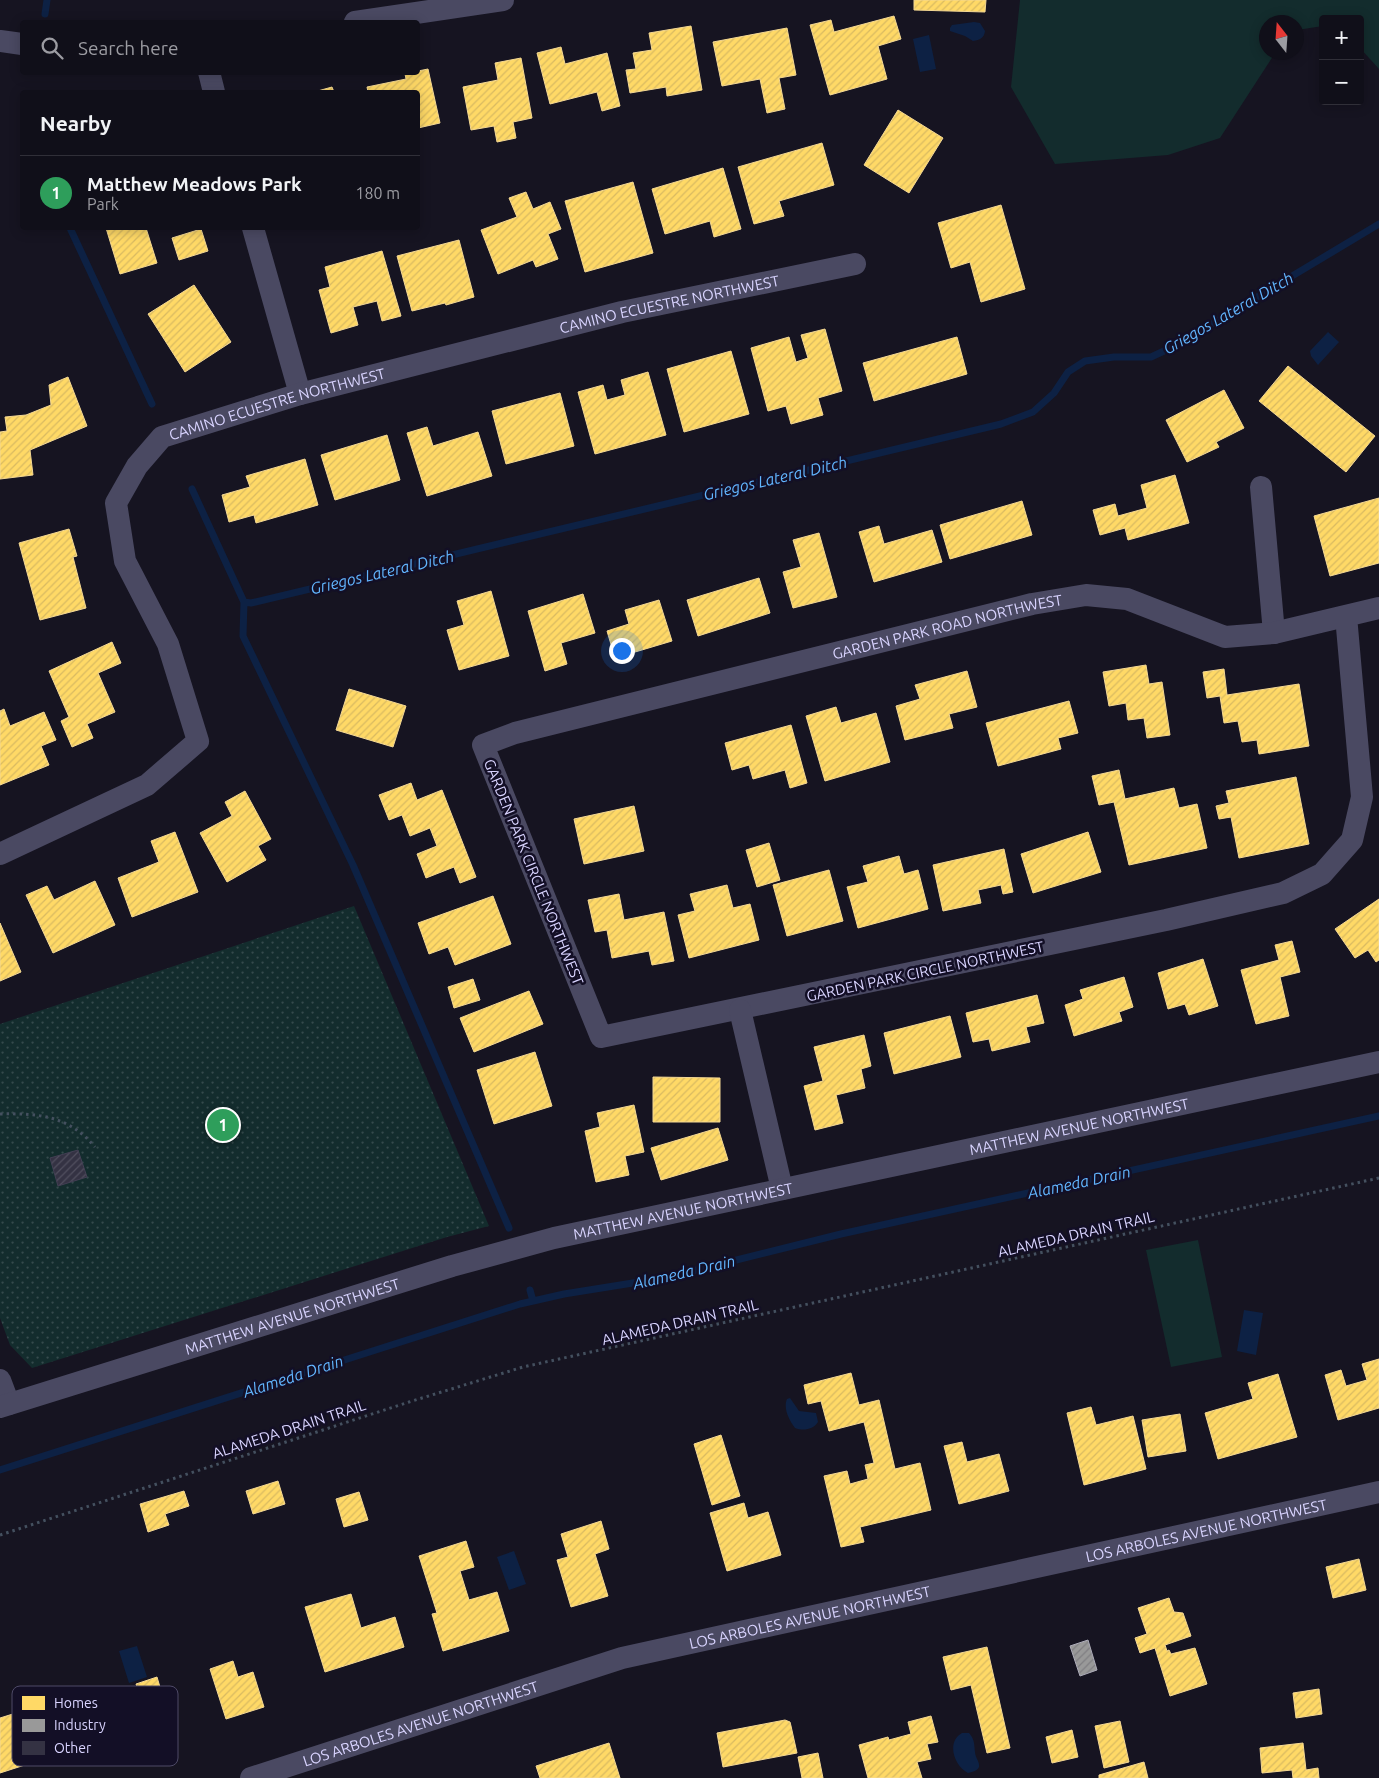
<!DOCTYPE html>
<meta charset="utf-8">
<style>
:root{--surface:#100f19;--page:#191822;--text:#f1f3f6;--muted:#9c9ca2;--line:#302f38;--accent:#0b8043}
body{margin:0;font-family:Ubuntu,sans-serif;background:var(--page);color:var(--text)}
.controls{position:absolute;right:15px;top:15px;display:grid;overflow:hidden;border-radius:5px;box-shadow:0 2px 12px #0003}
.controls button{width:45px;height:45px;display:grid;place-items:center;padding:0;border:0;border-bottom:1px solid var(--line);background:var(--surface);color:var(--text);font:25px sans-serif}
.compass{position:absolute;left:1259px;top:15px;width:45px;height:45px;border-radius:50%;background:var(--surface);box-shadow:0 2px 12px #0003;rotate:343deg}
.you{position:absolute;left:621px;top:650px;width:18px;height:18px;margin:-12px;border:4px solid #fff;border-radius:50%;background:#1a73e8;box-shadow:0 0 0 8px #1a73e833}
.badge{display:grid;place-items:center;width:32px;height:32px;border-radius:50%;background:var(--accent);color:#fff;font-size:16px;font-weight:700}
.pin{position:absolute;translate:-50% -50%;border:2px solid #fff;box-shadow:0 1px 5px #0006}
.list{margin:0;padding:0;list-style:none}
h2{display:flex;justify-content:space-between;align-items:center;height:65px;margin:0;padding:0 20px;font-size:21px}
h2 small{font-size:16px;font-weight:400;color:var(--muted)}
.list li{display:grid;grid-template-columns:32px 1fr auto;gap:15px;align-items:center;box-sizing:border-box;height:75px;padding:0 20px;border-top:1px solid var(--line)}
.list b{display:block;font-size:19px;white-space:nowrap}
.list p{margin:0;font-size:16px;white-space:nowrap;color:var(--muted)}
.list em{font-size:16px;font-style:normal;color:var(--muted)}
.icon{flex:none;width:28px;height:28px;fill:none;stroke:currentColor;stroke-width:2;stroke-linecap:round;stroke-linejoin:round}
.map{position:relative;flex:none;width:1379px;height:1778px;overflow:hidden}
.search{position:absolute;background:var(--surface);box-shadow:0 2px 12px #0003;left:20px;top:20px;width:400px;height:55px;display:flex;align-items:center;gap:12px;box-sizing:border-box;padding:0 18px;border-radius:5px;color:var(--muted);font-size:19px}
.panel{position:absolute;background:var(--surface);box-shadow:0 2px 12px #0003;left:20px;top:90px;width:400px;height:140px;border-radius:5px}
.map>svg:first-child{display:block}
</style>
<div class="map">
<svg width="1379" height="1778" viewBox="0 0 1379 1778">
<defs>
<pattern id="park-dots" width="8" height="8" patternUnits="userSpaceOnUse" patternTransform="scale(1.25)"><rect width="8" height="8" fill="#132c2d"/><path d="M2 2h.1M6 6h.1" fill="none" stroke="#354a4c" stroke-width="1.8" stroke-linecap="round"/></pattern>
<pattern id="homes-hatch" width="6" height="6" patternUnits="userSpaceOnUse" patternTransform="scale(1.25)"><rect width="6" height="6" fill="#ffd966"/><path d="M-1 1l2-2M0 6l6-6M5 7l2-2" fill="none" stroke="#d9ba61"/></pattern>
<pattern id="industry-hatch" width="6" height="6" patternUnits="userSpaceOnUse" patternTransform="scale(1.25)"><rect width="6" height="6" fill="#999"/><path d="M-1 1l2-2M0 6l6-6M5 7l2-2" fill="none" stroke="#7f7e82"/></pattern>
<pattern id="building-hatch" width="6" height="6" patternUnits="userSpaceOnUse" patternTransform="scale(1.25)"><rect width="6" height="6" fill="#343243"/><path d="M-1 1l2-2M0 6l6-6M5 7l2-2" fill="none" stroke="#514f5f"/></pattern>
</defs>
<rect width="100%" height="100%" fill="#161421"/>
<path fill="#132c2d" d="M1020 0H1379V69L1360 48V19H1323V26L1297 30 1296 22H1266V52L1275 53 1220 138 1168 155 1055 164 1011 87Z
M1198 1240 1222 1357 1171 1367 1146 1250Z"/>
<path fill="url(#park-dots)" d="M354 906 489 1226 447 1237 32 1368 10 1345 0 1318V1024Z"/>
<path fill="#0d2144" d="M974 22 980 23 985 31C984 38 980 40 973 41L965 36 950 31V28L952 25Z
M929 35 936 69 920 72 913 39Z
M1328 332 1339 342 1318 365 1311 356 1310 351Z
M1244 1310 1263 1313 1256 1355 1237 1351Z
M790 1398 799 1411 816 1413 818 1422C813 1430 803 1431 795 1428 789 1420 783 1408 787 1399Z
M514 1551 526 1584 509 1590 497 1557Z
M137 1646 147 1677 129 1683 119 1651Z
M962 1733H969C975 1740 974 1744 975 1752 975 1760 988 1769 968 1773 954 1766 946 1742 962 1733Z"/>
<path fill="url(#homes-hatch)" stroke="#f4d894" d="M914 0H986L985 12 914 10Z
M894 16 901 39 878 46 887 79 830 95 810 25 831 20 834 32Z
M691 26 702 90 667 96 666 87 630 93 626 70 636 69 633 53 652 50 649 33Z
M787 28 796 75 779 78 785 109 767 113 760 79 722 86 713 42Z
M561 47 565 64 607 53 620 106 602 111 597 92 550 104 537 53Z
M521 58 532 118 513 122 516 138 497 142 494 126 471 130 463 87 498 80 495 63Z
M428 69 440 123 418 128V92H368L367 87 406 79 405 74 418 72V71Z
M332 87 334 92H314Z
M898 110 943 138 909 193 864 165Z
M822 143 834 185 779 201 784 216 754 224 738 167Z
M723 168 741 229 714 237 710 221 665 234 652 189Z
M633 182 653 253 585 272 565 201Z
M526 192 533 209 550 202 561 229 548 234 558 259 536 267 533 260 498 274 481 230 517 217 509 198Z
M1001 205 1025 289 981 302 970 262 951 268 938 223Z
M106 228H146L157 263 120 274Z
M201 229 208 251 179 260 172 238Z
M459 240 474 297 446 305 445 303 412 311 397 256Z
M382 251 401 316 382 321 377 301 353 307 358 325 331 333 319 290 330 287 325 267Z
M194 285 231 342 185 372 148 314Z
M825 329 842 391 818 398 823 415 791 424 786 406 768 411 751 348 789 337 796 362 808 358 801 335Z
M957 337 967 374 874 401 863 363Z
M731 351 749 414 684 432 667 369Z
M1288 366 1375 436 1346 472 1259 401Z
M648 372 666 435 595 454 578 392 603 385 607 400 625 395 621 380Z
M68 377 87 426 30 450 33 475 0 479V432L7 431 5 417 26 415 51 405 49 385Z
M1224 390 1244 428 1216 442 1219 447 1187 462 1166 420Z
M560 393 574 446 506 464 492 411Z
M427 427 433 446 478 432 492 476 427 496 407 433Z
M387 435 400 480 335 500 321 455Z
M305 459 318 505 256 523 254 515 229 522 222 495 250 487 246 476Z
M1175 475 1189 523 1128 540 1125 528 1100 535 1093 510 1115 504 1118 516 1147 508 1141 485Z
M1379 498V563L1330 576 1314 516Z
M1022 501 1032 535 950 559 940 525Z
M879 526 884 544 932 530 942 562 874 582 859 532Z
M69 529 77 556 73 557 86 608 40 620 19 543Z
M819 533 837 597 793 608 783 572 801 567 793 540Z
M759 578 770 613 698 636 687 600Z
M491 591 509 656 459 670 447 630 464 625 457 601Z
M583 594 595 633 561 643 567 664 545 671 528 611Z
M659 600 672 641 615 658 607 631 629 624 625 610Z
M112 642 121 663 98 673 115 712 87 724 93 738 72 747 61 721 69 717 49 671Z
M1146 665 1149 684 1162 682 1170 735 1147 738 1144 718 1128 720 1126 703 1109 706 1103 672Z
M1224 669 1227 695 1299 684 1309 746 1259 754 1257 740 1242 742 1238 721 1224 723 1220 696 1207 698 1203 672Z
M967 671 977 707 949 714 953 728 905 740 896 706 920 699 915 685Z
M349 689 406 706 393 747 336 730Z
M1069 701 1078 733 1058 738 1061 749 998 766 986 723Z
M836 707 841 723 876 713 890 762 825 781 806 716Z
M4 709 10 726 44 712 56 740 41 746 49 765 0 785V711Z
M791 725 807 783 790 788 785 770 753 779 749 765 732 770 725 743Z
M1119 770 1125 799 1174 788 1179 808 1197 804 1207 848 1129 865 1114 802 1099 805 1092 776Z
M1296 777 1309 844 1239 858 1231 817 1219 819 1216 806 1229 803 1226 791Z
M411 783 417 800 442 790 476 877 460 883 454 867 426 878 417 854 437 846 430 828 410 836 402 815 389 820 379 795Z
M245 791 271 839 258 846 266 860 227 882 200 833 232 816 225 802Z
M634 806 644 851 584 864 574 819Z
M175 832 198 892 132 917 118 878 159 862 151 841Z
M1088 832 1101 872 1033 893 1021 854Z
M769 843 780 880 757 887 746 850Z
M1004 849 1013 892 1003 894 1001 885 978 890 981 903 943 911 933 865Z
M899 856 904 874 918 870 928 909 858 928 847 887 868 882 863 866Z
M829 870 843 921 787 936 773 885Z
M95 881 115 925 53 953 26 895 47 886 54 900Z
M727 885 733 908 750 904 759 940 689 958 678 915 695 911 690 894Z
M619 894 624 920 664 912 674 961 652 965 649 951 612 958 607 930 595 932 588 900Z
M493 896 511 944 455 965 448 947 429 954 418 923Z
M1379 899V960L1376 962 1368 950 1355 958 1335 929Z
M0 923 21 972 0 981Z
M1292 941 1300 972 1280 977 1289 1016 1256 1024 1241 970 1279 960 1275 945Z
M1203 959 1218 1006 1189 1015 1185 1004 1168 1009 1158 973Z
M1124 977 1133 1007 1119 1012 1122 1021 1074 1036 1065 1005 1083 999 1080 990Z
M473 979 480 1000 454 1008 448 987Z
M529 991 543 1024 474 1052 460 1018Z
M1037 995 1044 1023 1026 1027 1030 1042 992 1051 989 1039 973 1042 966 1013Z
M950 1016 961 1057 894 1074 884 1033Z
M864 1035 871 1066 861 1069 865 1088 836 1095 843 1123 815 1130 804 1086 823 1081 814 1047Z
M535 1052 552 1106 494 1124 477 1070Z
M653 1077 720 1078V1122H653Z
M634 1105 644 1152 625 1156 629 1175 596 1182 585 1131 600 1127 597 1113Z
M718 1128 728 1160 661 1180 651 1148Z
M1379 1359V1408L1338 1420 1325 1375 1341 1370 1346 1386 1367 1380 1362 1364Z
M851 1373 859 1405 879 1400 895 1469 920 1463 931 1510 860 1527 864 1542 841 1547 824 1476 847 1471 850 1484 868 1479 865 1465 874 1463 864 1422 829 1431 821 1401 808 1404 804 1385Z
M1278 1374 1297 1437 1218 1459 1205 1413 1253 1399 1248 1383Z
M1091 1407 1096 1425 1133 1416 1146 1469 1084 1485 1067 1413Z
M1180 1414 1186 1451 1148 1457 1142 1420Z
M721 1435 740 1496 712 1505 694 1444Z
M962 1442 967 1462 999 1454 1009 1491 959 1504 944 1446Z
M278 1481 285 1504 253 1514 246 1491Z
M184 1491 189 1506 165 1514 169 1525 148 1532 140 1504Z
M359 1492 368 1520 344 1527 336 1499Z
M744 1503 748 1518 768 1512 781 1555 727 1571 710 1513Z
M601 1521 609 1549 595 1554 608 1596 571 1607 557 1560 568 1557 561 1534Z
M466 1541 474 1567 460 1571 469 1600 497 1592 509 1631 443 1651 432 1614 437 1613 419 1556Z
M1359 1559 1366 1590 1333 1598 1326 1567Z
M351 1594 361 1628 395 1617 404 1647 325 1672 305 1607Z
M1169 1598 1174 1612 1183 1613 1191 1636 1165 1645 1167 1651 1169 1650 1171 1654 1195 1648 1207 1684 1170 1696 1155 1648 1140 1653 1135 1638 1147 1634 1138 1608Z
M987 1647 1010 1748 987 1753 971 1685 951 1690 943 1657Z
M233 1661 238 1677 253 1672 264 1707 226 1719 210 1669Z
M157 1677 165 1704 143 1710 158 1754 125 1765 121 1751 83 1763 73 1731 144 1709 136 1684Z
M1319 1689 1322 1714 1296 1718 1293 1693Z
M16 1713 31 1763 0 1773V1718Z
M931 1716 938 1742 927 1744 931 1759 917 1762 922 1778H868L859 1745 888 1737 889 1740 911 1734 908 1722Z
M785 1720 790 1722 791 1726 797 1753 723 1767 717 1733Z
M1120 1721 1129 1762 1104 1768 1095 1726Z
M1072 1730 1078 1757 1052 1763 1046 1737Z
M609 1743 620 1778H540L536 1766Z
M1303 1743 1306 1770 1318 1768 1319 1778H1293L1292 1770 1262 1773 1260 1748Z
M818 1753 823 1778H802L798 1757Z
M1144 1762 1148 1778H1099V1775Z"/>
<path fill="url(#industry-hatch)" stroke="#acabb8" d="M1088 1640 1097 1670 1080 1676 1070 1646Z"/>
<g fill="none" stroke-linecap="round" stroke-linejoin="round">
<path stroke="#0d2144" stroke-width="7" d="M45 14 47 0
M70 228 152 404
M192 489 244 602 251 603 1001 424 1033 412 1054 393 1068 372 1085 361 1114 357H1151L1177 345 1379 224
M244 602 243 636 353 865 509 1228
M530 1290 533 1301
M0 1470 520 1304 564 1294 664 1278 841 1234 1379 1116"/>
</g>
<path fill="url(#building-hatch)" stroke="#433f54" d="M78 1150 87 1177 58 1186 50 1158Z"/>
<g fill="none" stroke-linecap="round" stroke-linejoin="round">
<path stroke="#44505f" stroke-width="3" stroke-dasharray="2.5 4" stroke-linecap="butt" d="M0 1114C39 1113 69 1116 95 1147
M0 1535 409 1402 523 1367 1379 1178"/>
<g stroke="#4a4962" stroke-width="22">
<path d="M355 22 503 0"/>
<path d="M0 41 22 44"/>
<path d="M209 72 214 92"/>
<path d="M253 228 300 394"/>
<path d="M1261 487 1274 633"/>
<path id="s1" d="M1346 616 1362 797 1352 840 1322 874 1283 893 1166 920 601 1037 483 745 515 733 1032 604 1086 595 1127 599 1225 637 1274 633 1379 608"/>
<path id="s2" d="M0 854 147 785 198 741 168 644 125 561 116 503 137 466 162 437 300 394 622 312 855 264"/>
<path d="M740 1010 782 1189"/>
<path d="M0 1380 9 1404"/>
<path id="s3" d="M0 1407 452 1266 554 1238 1379 1062"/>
<path id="s4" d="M251 1778 622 1658 1379 1492"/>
</g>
</g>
<g text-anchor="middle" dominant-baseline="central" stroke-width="5" stroke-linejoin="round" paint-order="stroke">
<g font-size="15" fill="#d9d4ff" stroke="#130f26">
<text stroke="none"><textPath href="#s2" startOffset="1089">CAMINO ECUESTRE NORTHWEST</textPath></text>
<text stroke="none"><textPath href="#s2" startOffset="684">CAMINO ECUESTRE NORTHWEST</textPath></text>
<text stroke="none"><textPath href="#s1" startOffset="1806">GARDEN PARK ROAD NORTHWEST</textPath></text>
<text transform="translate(534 872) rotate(68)">GARDEN PARK CIRCLE NORTHWEST</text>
<text transform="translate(925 971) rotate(-12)">GARDEN PARK CIRCLE NORTHWEST</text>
<text stroke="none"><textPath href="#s3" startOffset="1116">MATTHEW AVENUE NORTHWEST</textPath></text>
<text stroke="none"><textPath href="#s3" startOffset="711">MATTHEW AVENUE NORTHWEST</textPath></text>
<text transform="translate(1076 1234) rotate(-13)">ALAMEDA DRAIN TRAIL</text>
<text stroke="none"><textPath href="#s3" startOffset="306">MATTHEW AVENUE NORTHWEST</textPath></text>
<text transform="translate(680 1322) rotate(-13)">ALAMEDA DRAIN TRAIL</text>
<text transform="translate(289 1429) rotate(-18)">ALAMEDA DRAIN TRAIL</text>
<text stroke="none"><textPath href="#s4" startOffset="988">LOS ARBOLES AVENUE NORTHWEST</textPath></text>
<text stroke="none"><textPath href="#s4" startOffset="582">LOS ARBOLES AVENUE NORTHWEST</textPath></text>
<text stroke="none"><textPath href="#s4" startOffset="178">LOS ARBOLES AVENUE NORTHWEST</textPath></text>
</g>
<g font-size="16" font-style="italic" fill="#62b6ff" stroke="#130f26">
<text transform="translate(1228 313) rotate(-30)">Griegos Lateral Ditch</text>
<text transform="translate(775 478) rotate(-13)">Griegos Lateral Ditch</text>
<text transform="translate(382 572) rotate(-13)">Griegos Lateral Ditch</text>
<text transform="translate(1079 1182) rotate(-12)">Alameda Drain</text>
<text transform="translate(684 1272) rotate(-13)">Alameda Drain</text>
<text transform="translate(293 1376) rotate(-18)">Alameda Drain</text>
</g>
</g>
<rect x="12" y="1686" width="166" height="80" rx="8" fill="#130f26" stroke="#4e4a67" stroke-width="1"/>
<rect x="22" y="1696" width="23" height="14" fill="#ffd966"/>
<rect x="22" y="1719" width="23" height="13" fill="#999"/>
<rect x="22" y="1741" width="23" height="14" fill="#343243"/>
<g font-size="14" fill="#d9d4ff">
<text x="54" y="1708">Homes</text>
<text x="54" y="1730">Industry</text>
<text x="54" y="1753">Other</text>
</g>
</svg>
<div class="controls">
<button>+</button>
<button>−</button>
</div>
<svg class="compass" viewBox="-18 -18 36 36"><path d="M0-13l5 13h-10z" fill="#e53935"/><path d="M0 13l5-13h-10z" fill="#9c9ca2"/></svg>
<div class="you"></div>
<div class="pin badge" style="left:223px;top:1125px;background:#2e9e5b">1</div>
<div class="search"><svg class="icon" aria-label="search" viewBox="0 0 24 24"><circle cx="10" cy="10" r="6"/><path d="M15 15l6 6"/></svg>Search here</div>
<section class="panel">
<h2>Nearby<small></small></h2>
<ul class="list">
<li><span class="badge" style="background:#2e9e5b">1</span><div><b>Matthew Meadows Park</b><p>Park</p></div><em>180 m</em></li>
</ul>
</section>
</div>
